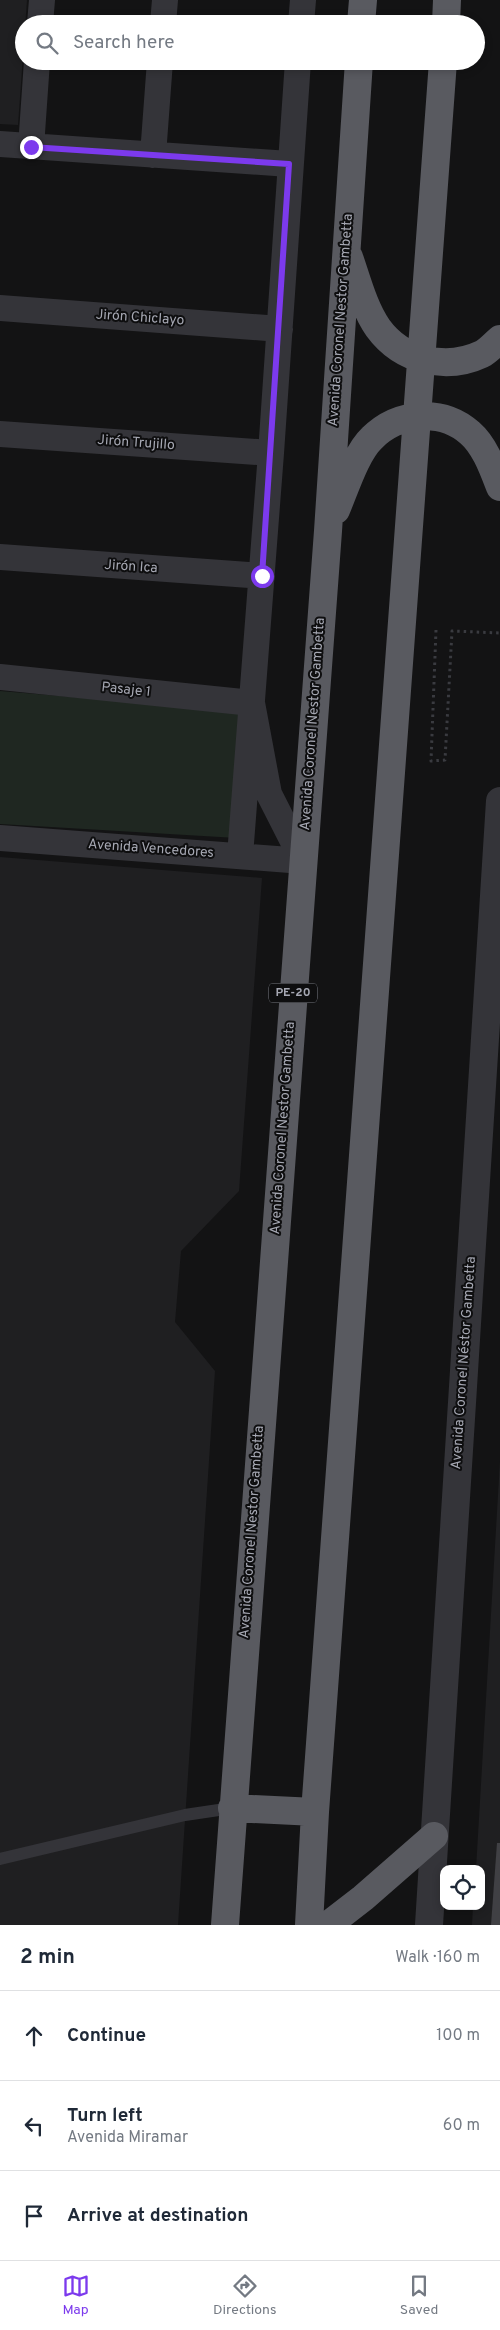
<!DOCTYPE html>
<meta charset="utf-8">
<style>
:root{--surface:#fff;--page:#f6f6f7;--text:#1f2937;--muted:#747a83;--line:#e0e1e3;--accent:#7c3aed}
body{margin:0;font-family:Overpass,sans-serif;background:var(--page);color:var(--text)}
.controls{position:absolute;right:15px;bottom:15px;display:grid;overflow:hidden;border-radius:10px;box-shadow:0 2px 8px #0003}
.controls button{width:45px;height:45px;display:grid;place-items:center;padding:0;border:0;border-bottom:1px solid var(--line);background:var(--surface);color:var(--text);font:25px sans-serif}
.stop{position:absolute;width:15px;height:15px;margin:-11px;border:4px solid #7c3aed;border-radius:50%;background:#fff}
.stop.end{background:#7c3aed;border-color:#fff;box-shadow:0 1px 5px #0008}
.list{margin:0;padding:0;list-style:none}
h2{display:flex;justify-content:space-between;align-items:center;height:65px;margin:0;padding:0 20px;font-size:21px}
h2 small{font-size:16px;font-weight:400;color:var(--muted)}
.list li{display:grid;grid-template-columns:32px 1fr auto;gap:15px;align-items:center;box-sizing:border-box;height:90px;padding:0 20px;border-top:1px solid var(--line)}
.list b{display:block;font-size:19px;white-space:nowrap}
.list p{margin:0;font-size:16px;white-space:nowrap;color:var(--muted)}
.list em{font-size:16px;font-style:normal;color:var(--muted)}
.icon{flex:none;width:28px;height:28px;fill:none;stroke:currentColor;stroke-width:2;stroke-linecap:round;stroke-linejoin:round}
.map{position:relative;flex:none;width:500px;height:1925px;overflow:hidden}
.search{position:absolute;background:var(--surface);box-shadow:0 2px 8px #0003;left:15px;right:15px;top:15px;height:55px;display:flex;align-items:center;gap:12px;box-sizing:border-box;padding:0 18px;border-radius:28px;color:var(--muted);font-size:19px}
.sheet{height:335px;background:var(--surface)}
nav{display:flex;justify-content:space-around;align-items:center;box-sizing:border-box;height:70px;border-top:1px solid var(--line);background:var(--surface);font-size:14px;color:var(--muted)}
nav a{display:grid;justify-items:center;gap:2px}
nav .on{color:var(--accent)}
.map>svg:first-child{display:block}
</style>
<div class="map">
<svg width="500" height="1925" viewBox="0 0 500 1925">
<rect width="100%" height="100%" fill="#131314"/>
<path fill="#1f1f21" d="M0 0H27L18 125 0 124Z
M0 857 262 878 239 1191 181 1251 175 1322 215 1371 178 1925H0Z
M500 1461V1925H472L473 1906H481V1869H476Z"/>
<path fill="#1f2721" d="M0 691 241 711 237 838 0 824Z"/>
<path fill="#404044" d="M497 1843H500V1925H491Z"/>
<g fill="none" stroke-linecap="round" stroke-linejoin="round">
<path stroke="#3a3b40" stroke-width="3" stroke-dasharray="2.5 4" stroke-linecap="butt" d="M436 630 431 761 445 760 452 631 500 633"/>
<path stroke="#343439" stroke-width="12" d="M0 1859 185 1815 232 1808"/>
<path stroke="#343439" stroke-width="26" d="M40 24 42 0
M163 24 165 0
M301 24 303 0
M0 144 289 164
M31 147 37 61
M153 155 160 61
M0 308 280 329
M0 434 271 453
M0 557 262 576
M0 677 252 703 269 794 303 861
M0 838 303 861
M240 856 271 453 298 61"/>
<path stroke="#343439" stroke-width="28" d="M429 1925 500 801"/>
<path stroke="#595a60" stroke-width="28" d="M361 24 363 0
M446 24 447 0
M349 257C357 280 364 308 378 328 402 361 446 371 482 354 488 351 494 344 500 339
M336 510C345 489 356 453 372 438 398 412 442 408 470 433 485 446 493 469 500 487
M232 1808 315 1812
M225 1925 328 531 359 61
M309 1925 315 1812 443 61
M328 1925 363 1898 434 1836"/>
</g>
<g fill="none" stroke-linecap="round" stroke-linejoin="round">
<path stroke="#7c3aed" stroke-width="6" d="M31 147 289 164 262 576"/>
</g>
<g text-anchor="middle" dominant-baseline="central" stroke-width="4" stroke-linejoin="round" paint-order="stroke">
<rect fill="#0e0e0f" stroke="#787a82" stroke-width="1" x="269" y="983.5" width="48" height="19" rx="4"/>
<g font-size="12" font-weight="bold" fill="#a6a8b3">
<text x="293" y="993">PE-20</text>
</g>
<g font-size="14" fill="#a6a8b3" stroke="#0e0e0f">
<text transform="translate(140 318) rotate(4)">Jirón Chiclayo</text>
<text transform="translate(341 320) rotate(-86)">Avenida Coronel Nestor Gambetta</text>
<text transform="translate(136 443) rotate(4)">Jirón Trujillo</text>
<text transform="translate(131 567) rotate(4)">Jirón Ica</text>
<text transform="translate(126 690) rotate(6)">Pasaje 1</text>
<text transform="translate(313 724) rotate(-86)">Avenida Coronel Nestor Gambetta</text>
<text transform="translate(151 849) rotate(4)">Avenida Vencedores</text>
<text transform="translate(283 1128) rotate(-86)">Avenida Coronel Nestor Gambetta</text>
<text transform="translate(464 1363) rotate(-86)">Avenida Coronel Néstor Gambetta</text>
<text transform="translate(252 1532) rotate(-86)">Avenida Coronel Nestor Gambetta</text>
</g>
</g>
</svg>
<div class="controls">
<button><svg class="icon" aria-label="locate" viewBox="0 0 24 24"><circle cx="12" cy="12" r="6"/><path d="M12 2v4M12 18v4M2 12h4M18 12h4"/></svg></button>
</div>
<div class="stop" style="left:262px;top:576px"></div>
<div class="stop end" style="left:31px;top:147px"></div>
<div class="search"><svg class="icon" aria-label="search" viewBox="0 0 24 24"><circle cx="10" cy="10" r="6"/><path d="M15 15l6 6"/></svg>Search here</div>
</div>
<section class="sheet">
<h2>2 min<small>Walk · 160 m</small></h2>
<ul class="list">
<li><svg class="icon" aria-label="ahead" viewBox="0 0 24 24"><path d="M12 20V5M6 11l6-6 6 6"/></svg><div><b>Continue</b></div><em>100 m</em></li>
<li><svg class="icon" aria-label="left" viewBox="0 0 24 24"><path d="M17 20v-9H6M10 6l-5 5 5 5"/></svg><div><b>Turn left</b><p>Avenida Miramar</p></div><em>60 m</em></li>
<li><svg class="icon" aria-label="arrive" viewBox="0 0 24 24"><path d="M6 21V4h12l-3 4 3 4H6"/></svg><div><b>Arrive at destination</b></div></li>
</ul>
</section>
<nav>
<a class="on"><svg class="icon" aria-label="map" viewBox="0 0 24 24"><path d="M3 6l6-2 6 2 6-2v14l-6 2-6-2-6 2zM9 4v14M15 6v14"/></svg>Map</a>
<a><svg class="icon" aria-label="directions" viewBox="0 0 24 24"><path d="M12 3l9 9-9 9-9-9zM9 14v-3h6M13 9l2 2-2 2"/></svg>Directions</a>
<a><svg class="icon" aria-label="saved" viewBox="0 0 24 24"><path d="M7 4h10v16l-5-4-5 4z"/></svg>Saved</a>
</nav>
